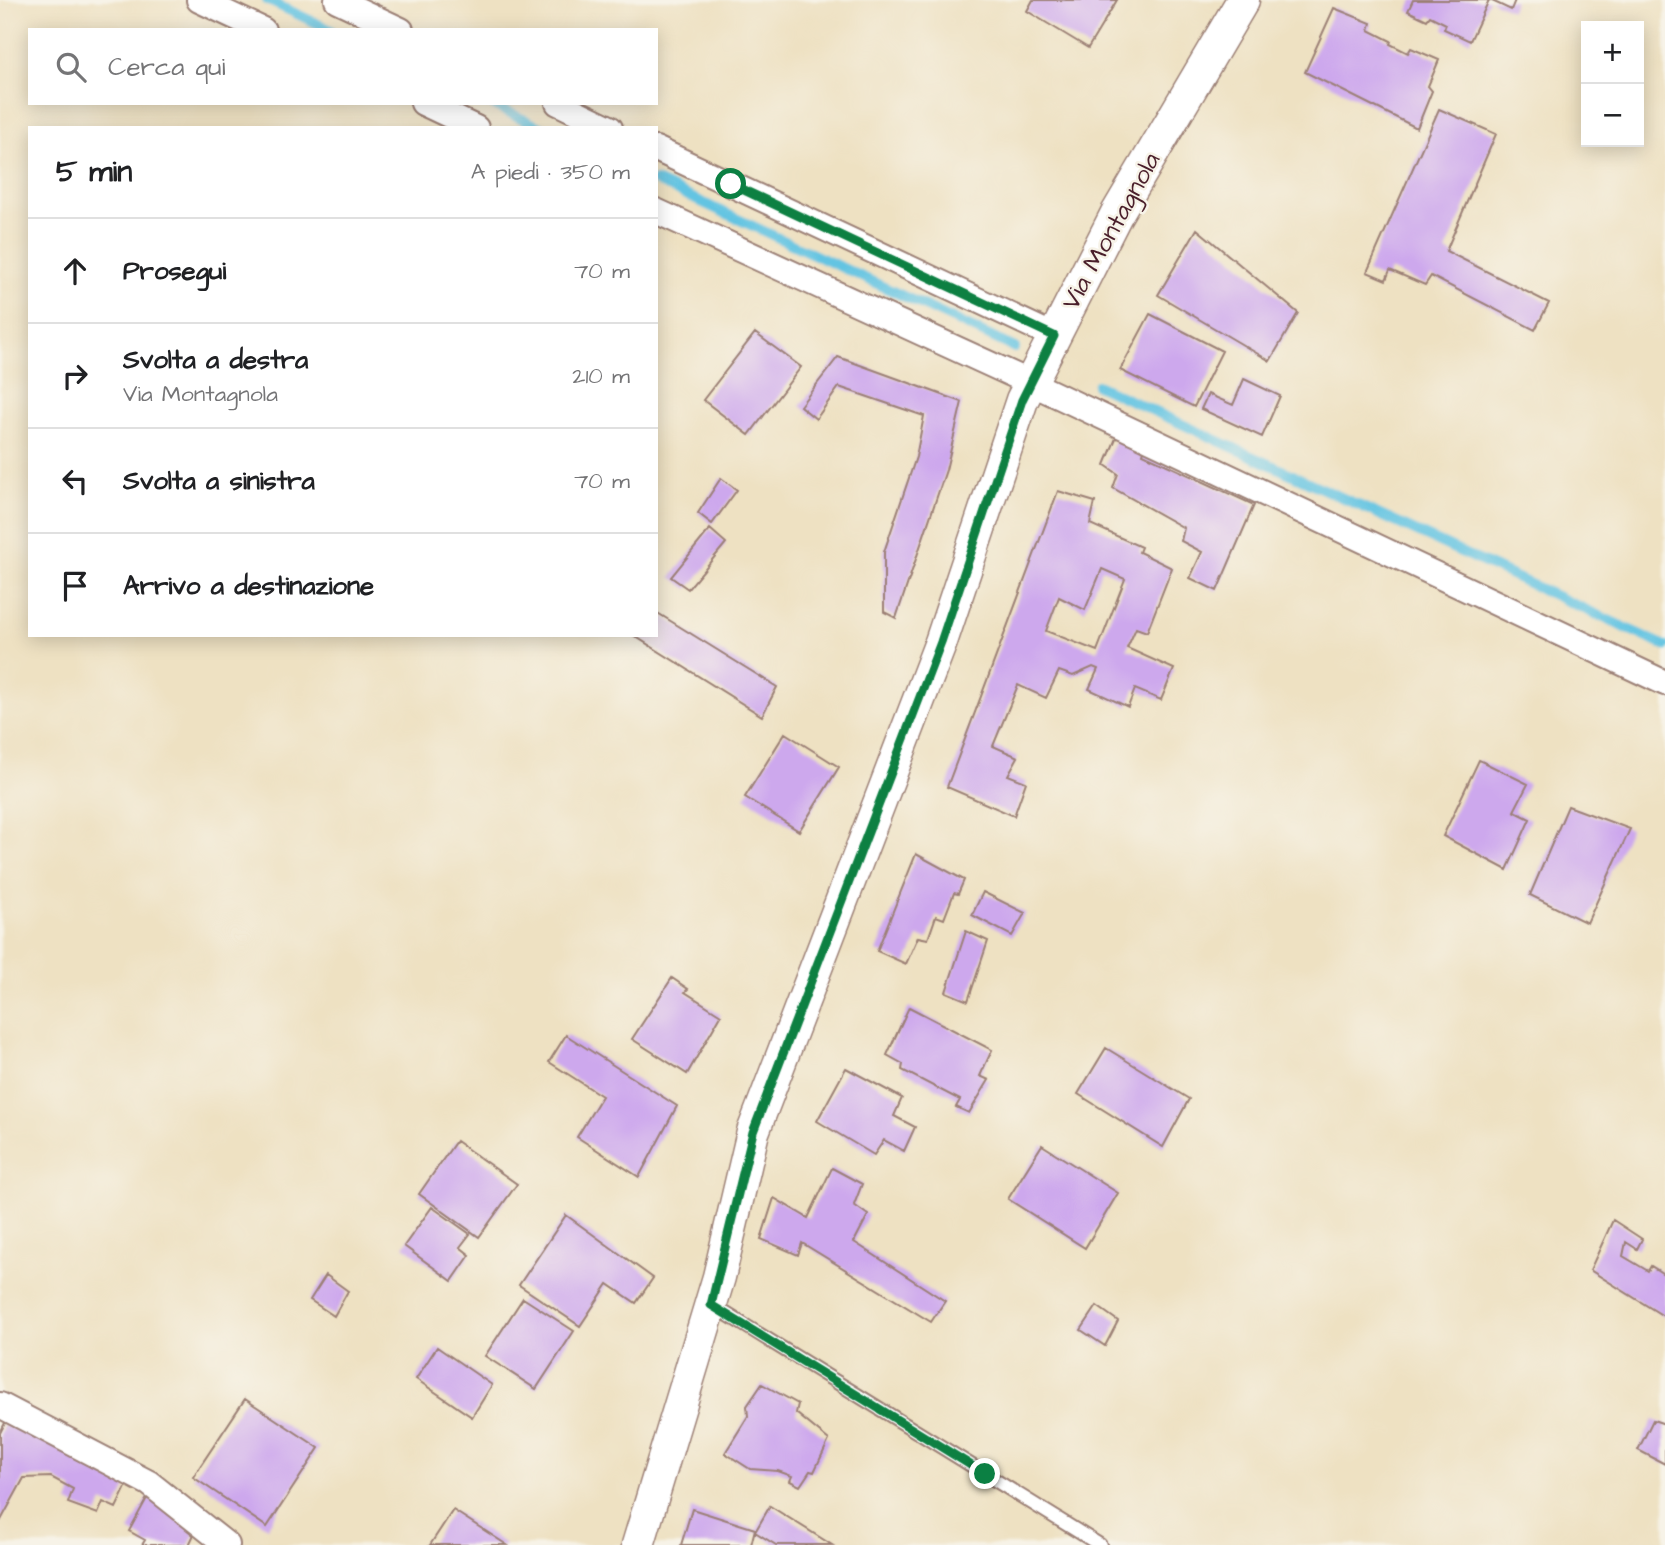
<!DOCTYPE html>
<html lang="it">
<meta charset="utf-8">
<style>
:root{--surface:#fff;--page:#f2f2f2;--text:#202124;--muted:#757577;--line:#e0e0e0}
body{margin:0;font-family:"Architects Daughter",sans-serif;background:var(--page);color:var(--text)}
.controls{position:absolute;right:21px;top:21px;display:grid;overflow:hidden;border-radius:0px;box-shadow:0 4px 18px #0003}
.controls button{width:63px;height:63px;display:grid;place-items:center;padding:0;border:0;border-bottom:2px solid var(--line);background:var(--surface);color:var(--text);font:35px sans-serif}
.stop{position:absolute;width:21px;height:21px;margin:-16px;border:5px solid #0b8043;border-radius:50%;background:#fff}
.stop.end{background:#0b8043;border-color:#fff;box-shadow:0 2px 7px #0008}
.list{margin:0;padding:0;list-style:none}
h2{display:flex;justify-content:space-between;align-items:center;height:91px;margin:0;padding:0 28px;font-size:30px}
h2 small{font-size:23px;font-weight:400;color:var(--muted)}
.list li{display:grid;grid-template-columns:46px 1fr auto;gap:21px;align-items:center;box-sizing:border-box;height:105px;padding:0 28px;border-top:2px solid var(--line)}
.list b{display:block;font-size:26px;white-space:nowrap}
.list p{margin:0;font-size:23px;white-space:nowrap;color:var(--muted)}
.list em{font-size:23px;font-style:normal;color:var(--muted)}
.icon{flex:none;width:38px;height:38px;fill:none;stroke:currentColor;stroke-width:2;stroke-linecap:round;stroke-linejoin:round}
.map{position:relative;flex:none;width:1665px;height:1545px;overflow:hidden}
.search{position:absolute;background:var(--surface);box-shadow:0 4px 18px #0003;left:28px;top:28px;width:630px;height:77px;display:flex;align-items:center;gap:18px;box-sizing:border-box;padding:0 24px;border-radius:0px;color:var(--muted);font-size:26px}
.panel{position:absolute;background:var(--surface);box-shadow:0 4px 18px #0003;left:28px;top:126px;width:630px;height:511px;border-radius:0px}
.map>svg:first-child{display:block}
</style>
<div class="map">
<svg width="1665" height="1545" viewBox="0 0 1665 1545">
<rect width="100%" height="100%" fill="#f7f3e8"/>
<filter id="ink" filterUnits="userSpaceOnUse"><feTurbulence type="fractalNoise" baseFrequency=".0143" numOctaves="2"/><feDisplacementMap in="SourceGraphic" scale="14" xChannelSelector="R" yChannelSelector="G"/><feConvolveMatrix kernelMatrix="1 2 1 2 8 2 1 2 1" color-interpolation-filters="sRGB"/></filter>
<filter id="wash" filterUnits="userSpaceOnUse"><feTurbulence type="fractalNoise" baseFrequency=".00686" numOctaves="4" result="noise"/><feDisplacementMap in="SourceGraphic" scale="28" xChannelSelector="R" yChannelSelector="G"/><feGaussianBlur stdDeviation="1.57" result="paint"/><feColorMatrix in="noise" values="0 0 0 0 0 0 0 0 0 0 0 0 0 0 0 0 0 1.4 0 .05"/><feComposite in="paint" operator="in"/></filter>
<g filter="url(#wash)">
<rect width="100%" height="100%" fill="#eee1c2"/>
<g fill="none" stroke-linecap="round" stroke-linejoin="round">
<path stroke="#64c4e2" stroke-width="10" d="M267 0 331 30
M489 103 542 128
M656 181 1015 348
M1097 385 1665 646"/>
</g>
<g id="blocks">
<path fill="#cda8ed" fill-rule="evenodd" d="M1033 0H1117L1088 48 1027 11Z
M1413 0H1489L1470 41 1444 29 1446 24 1430 16 1427 20 1408 11Z
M1490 0H1515L1511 10Z
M1334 8 1371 23 1369 30 1391 41 1390 44 1408 53 1411 48 1439 60 1428 86 1432 91 1417 128 1305 72Z
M1439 109 1496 134 1446 251 1549 303 1535 330 1431 276 1425 285 1390 270 1386 280 1367 272Z
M1197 229 1298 313 1270 361 1158 295Z
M1150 314 1222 351 1194 407 1120 370Z
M755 333 801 367 749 435 703 400Z
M838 357 962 402 946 470 896 618 884 612V552L916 457 924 416 839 387 816 419 800 406Z
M1244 379 1280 396 1262 437 1201 409 1208 394 1233 405Z
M1118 433 1146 443 1143 454 1254 505 1217 591 1190 578 1202 552 1181 541 1184 528 1113 488 1118 474 1105 465Z
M721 478 737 490 712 524 698 513Z
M1058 491 1095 502 1090 524 1141 547 1139 552 1172 568 1147 632 1136 628 1127 648 1174 669 1161 700 1135 689 1128 707 1089 689 1098 669 1093 667 1073 676 1059 671 1046 698 1018 685 993 746 1018 757 1008 775 1026 782 1014 816 947 787ZM1102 569 1125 579 1097 651 1046 631 1059 597 1085 610Z
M710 529 726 543 688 589 671 577Z
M656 612 777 687 762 716 633 635H656Z
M785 733 839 767 799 831 745 797Z
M1479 760 1528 784 1514 811 1530 819 1507 870 1443 836Z
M1568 806 1630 829 1587 923 1530 895Z
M916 854 964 880 958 894 954 893 944 919 936 916 928 939 918 937 906 964 877 951Z
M983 892 1025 913 1012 936 972 915Z
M966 931 988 941 968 1001 946 992Z
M672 978 688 989 685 992 721 1015 687 1074 632 1039Z
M909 1007 992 1050 980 1076 989 1080 969 1113 956 1107 960 1100 902 1070 903 1064 887 1055Z
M566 1035 677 1106 639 1177 577 1137 602 1096 549 1062Z
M1106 1048 1189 1099 1163 1147 1078 1094Z
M846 1068 902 1098 894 1116 915 1127 904 1151 884 1140 874 1155 817 1121Z
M456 1141 517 1184 479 1237 419 1194Z
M1042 1145 1118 1193 1085 1248 1008 1199Z
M832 1168 862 1184 854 1205 868 1215 854 1242 945 1301 931 1322 802 1243 798 1255 761 1239 774 1198 808 1218Z
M432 1207 470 1234 460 1247 470 1255 452 1281 404 1246Z
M566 1215 653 1278 636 1303 608 1284 580 1326 519 1285Z
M1613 1220 1642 1239 1637 1249 1626 1242 1623 1256 1648 1271 1651 1266 1665 1275V1317L1590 1270Z
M326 1275 348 1291 334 1316 310 1300Z
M523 1298 574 1331 536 1389 485 1356Z
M1097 1306 1118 1321 1105 1346 1081 1330Z
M437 1347 492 1385 472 1417 416 1379Z
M762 1384 798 1404 796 1413 829 1440 814 1472 810 1471 800 1486 790 1481 792 1476 778 1471 750 1469 725 1453 748 1416 747 1406Z
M245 1399 319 1448 267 1527 193 1477Z
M10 1413 130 1479 116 1508 103 1502 98 1514 68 1503 73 1489 51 1477 24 1478 0 1522V1433Z
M1653 1420 1665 1424V1464L1638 1450Z
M147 1498 198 1526 189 1545H142L145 1540 129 1531Z
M770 1506 832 1545H776L755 1532Z
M692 1509 755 1529 751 1545H681Z
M453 1510 507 1545H430Z"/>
</g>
</g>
<g filter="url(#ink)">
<use href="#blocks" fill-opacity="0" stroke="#9c8076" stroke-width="2"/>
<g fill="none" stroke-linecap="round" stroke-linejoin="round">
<defs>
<path id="service" d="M712 1305 1100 1545"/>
<path id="minor" d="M199 0 263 30
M337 0 401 30
M423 103 476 128
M558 103 610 128
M656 149 1054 336
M656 211 1031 383 1665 683
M0 1405 149 1483 227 1545"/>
<path id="tertiary" d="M638 1545 719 1277 753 1132 941 642 1022 400 1116 215 1243 0"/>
</defs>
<use href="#service" stroke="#9c8076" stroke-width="16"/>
<use href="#minor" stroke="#9c8076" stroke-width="28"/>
<use href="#tertiary" stroke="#9c8076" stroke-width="35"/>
<use href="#service" stroke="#fff" stroke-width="12"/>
<use href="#minor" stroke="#fff" stroke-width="24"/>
<use href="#tertiary" stroke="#fff" stroke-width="32"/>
</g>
</g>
<g fill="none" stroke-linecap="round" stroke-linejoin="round" filter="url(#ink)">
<path stroke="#0b8043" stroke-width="9" d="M731 184 1054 336 1022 400 941 642 753 1132 711 1305 985 1474"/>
</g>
<g text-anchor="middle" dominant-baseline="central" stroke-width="5" stroke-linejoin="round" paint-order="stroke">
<g font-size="26" fill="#4a1f2b" stroke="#f7f3e8">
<text transform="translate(1111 231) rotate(-61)">Via Montagnola</text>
</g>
</g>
</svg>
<div class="controls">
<button>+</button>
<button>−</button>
</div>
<div class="stop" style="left:731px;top:184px"></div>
<div class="stop end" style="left:985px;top:1474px"></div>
<div class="search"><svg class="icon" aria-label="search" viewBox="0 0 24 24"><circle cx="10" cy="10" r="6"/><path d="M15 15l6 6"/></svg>Cerca qui</div>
<section class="panel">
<h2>5 min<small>A piedi · 350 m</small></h2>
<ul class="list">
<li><svg class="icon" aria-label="ahead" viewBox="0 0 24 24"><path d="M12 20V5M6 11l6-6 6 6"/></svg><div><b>Prosegui</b></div><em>70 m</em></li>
<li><svg class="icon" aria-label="right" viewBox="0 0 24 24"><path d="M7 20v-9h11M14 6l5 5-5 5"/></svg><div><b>Svolta a destra</b><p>Via Montagnola</p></div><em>210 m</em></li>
<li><svg class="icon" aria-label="left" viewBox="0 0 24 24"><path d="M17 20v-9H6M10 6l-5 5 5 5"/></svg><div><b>Svolta a sinistra</b></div><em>70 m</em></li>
<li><svg class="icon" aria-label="arrive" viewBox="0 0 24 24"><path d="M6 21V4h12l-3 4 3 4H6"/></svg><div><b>Arrivo a destinazione</b></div></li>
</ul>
</section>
</div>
